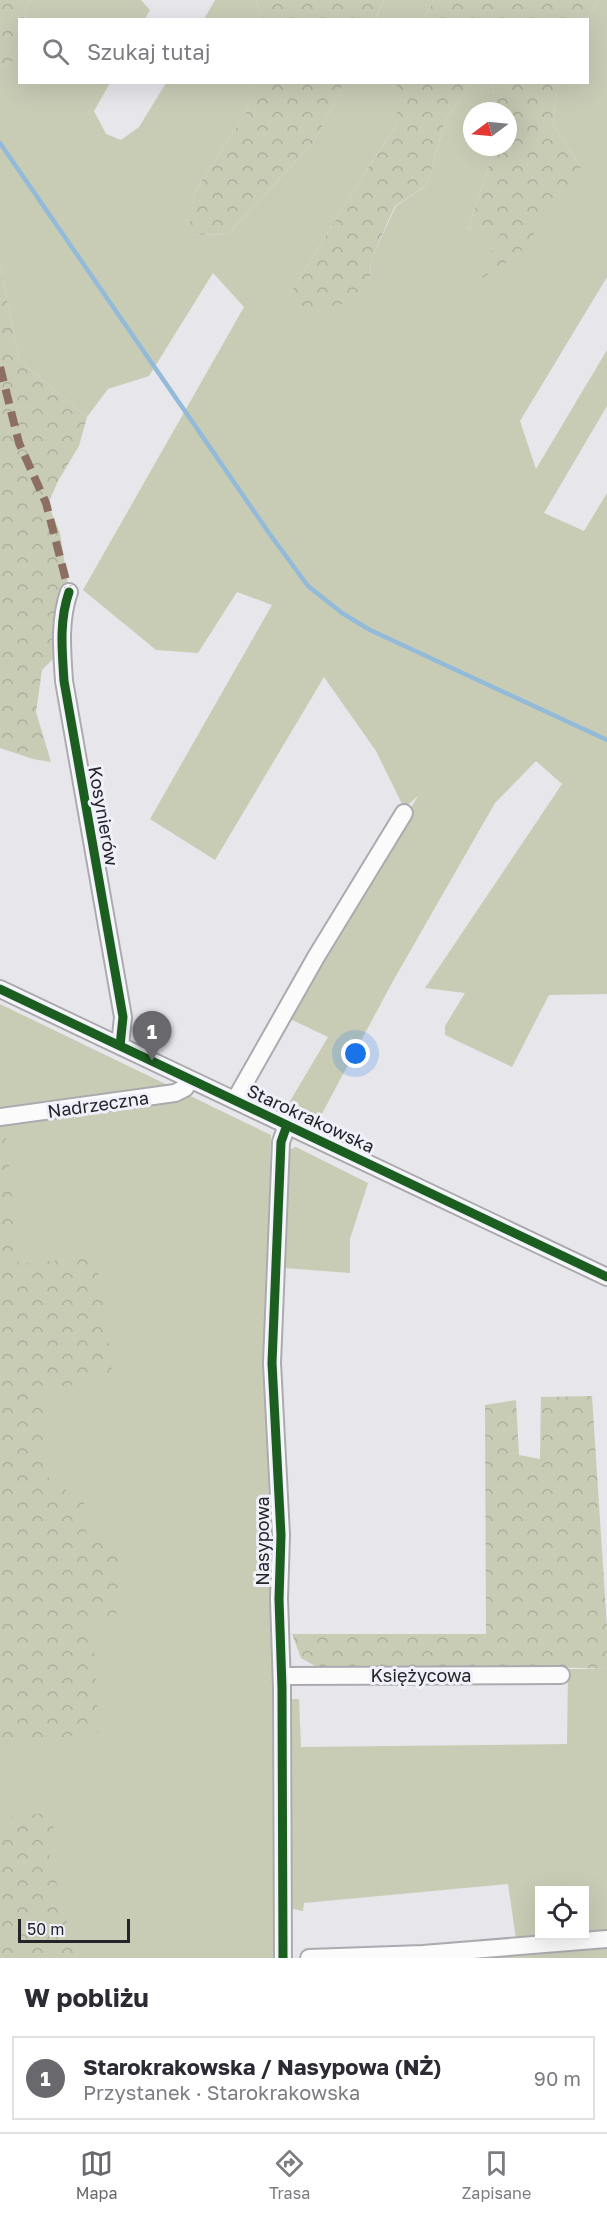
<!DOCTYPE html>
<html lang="pl">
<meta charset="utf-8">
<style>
:root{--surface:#fff;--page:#f7f7f7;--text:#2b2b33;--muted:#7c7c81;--line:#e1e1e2;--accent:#69696d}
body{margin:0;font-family:"Golos Text",sans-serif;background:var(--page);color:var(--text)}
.controls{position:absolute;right:18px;bottom:18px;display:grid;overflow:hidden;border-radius:0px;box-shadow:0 6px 24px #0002}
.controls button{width:54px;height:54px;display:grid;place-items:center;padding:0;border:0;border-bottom:2px solid var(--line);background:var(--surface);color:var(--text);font:30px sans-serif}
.compass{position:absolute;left:463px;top:102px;width:54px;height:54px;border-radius:50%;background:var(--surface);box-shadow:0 6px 24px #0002;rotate:254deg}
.scale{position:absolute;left:18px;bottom:15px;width:112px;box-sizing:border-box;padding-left:6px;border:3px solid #252529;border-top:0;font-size:16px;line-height:21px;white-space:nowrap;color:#252529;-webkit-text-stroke:4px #f0f0fb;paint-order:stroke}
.you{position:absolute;left:356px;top:1054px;width:21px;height:21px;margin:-15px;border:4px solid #fff;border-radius:50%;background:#1a73e8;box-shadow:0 0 0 9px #1a73e833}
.badge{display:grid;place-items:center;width:39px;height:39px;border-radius:50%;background:var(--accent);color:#fff;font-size:20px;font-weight:700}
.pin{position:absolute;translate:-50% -50px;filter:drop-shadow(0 2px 3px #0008)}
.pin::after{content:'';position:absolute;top:32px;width:21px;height:18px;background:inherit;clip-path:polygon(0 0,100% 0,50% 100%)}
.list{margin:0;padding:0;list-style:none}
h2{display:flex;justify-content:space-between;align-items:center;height:78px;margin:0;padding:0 24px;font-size:26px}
h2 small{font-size:20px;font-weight:400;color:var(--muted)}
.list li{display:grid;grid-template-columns:39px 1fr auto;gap:18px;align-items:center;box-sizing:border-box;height:84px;margin:0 12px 12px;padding:0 12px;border:2px solid var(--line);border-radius:0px}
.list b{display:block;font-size:22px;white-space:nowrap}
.list p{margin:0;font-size:20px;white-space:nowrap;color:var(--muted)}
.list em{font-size:20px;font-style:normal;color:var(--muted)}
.icon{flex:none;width:33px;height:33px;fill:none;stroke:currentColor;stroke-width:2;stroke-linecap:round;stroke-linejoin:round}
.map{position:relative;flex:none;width:607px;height:1958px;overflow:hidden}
.search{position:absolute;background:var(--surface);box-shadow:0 6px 24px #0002;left:18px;right:18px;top:18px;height:66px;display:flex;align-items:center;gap:15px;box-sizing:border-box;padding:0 21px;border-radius:0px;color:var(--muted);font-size:22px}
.sheet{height:174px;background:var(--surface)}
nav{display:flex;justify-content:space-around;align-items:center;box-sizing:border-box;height:84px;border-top:2px solid var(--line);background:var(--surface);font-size:16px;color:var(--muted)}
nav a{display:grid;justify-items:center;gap:3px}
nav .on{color:var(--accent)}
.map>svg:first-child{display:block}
</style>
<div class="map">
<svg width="607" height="1958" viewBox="0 0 607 1958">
<defs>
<pattern id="forest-crowns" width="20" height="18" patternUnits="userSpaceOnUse" patternTransform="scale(1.5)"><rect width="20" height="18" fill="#c9ccb5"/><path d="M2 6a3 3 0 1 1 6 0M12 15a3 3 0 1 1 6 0" fill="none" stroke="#acaf9c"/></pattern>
</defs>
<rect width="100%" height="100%" fill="#e6e6eb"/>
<path fill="#c9ccb5" d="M31 0H141L150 10 145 19 24 20 27 7Z
M215 0H256L263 19H204Z
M384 0H434L424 19 375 20Z
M599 0H607V277L520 421 536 469 607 350V406L544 513 584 531 607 493V994L549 995 512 1067 445 1035V1026L465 993 425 988 562 784 536 761 495 803 393 981 318 1121 286 1108 328 1037 286 1017 418 796 404 808 376 751 324 677 215 860 150 819 272 605 237 592 198 653 156 650 83 590 244 307 213 273 149 376 108 389 87 417 19 360 0 264V67L14 61 19 38 20 82 110 83 94 111 106 134 121 140 139 127 166 83H256L247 111 195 191 189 235 228 234 314 142 344 83H397V125L373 160 288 297 370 286 371 260 396 206 427 185 445 121 471 83H492L496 111H472V147H495L468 229 505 222 581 168 553 124 558 83 588 82 586 19Z
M0 1004 271 1135 264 1366 274 1631 276 1958H0Z
M296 1147 368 1183 350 1239V1273L284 1268V1193L286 1151Z
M568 1669H607V1933L585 1935 584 1890H540V1936H577L516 1939 508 1884 304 1903 303 1911 288 1908V1699H299L301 1747 567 1744Z
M607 1942V1958H410Z"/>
<path fill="url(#forest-crowns)" d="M0 0H31L27 7 24 19 20 20 19 38 14 61 0 67Z
M256 0H384L375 19 263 20Z
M434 0H599L586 19H424Z
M256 82 344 83 314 142 228 234 188 235 195 191 247 111Z
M397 83H471L445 121 427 185 395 206 371 260 370 286 334 309 297 315 288 297 373 160 397 125Z
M492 83H558L553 124 581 168 519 255 478 281 505 223 468 229 495 147H508V111H496Z
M0 264 19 360 87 417 79 446 58 481 48 504 60 533 71 604 64 648 42 670 36 712 51 762 33 759 0 748Z
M5 1127 19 1264 96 1257 113 1373 43 1394 44 1474 85 1504 87 1541 122 1536 116 1619 92 1622 99 1732 0 1747V1128Z
M592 1396 607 1628V1669L523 1666H315L301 1658 292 1634H486L485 1405 516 1400 519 1455 540 1459 541 1397Z
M58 1811 47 1847 76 1958H0V1819Z"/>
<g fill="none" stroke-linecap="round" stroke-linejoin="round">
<path stroke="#93bbd9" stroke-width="4.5" d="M0 143 269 533 308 586 342 613 370 630 607 740"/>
<defs>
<path id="minor" d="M69 592C59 621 62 650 64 681L123 1017 120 1046
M0 989 607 1277
M235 1100 316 957 404 813
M0 1117 175 1093 185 1088 190 1080
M282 1676 561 1675
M283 1958 282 1688 279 1599 281 1535 272 1363 281 1142 287 1125
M309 1958 423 1954 607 1939"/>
</defs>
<use href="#minor" stroke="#ababaf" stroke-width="20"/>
<use href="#minor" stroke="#fbfbfc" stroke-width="16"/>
<path stroke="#8d6e63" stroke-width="8" stroke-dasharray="15 8" stroke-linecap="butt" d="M0 367 19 443 46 503 69 592"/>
<defs>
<path id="cycleway" d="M69 592C59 621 62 650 64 681L123 1017 120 1046
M0 989 607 1277
M283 1958 282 1688 279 1599 281 1535 272 1363 281 1142 287 1125"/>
</defs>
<use href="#cycleway" stroke="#f0f0fb" stroke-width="13"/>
<use href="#cycleway" stroke="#1b5e20" stroke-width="9"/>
</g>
<g text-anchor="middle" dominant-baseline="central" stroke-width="6" stroke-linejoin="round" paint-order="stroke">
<g font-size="18" fill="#252529" stroke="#f0f0fb">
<text transform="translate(104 816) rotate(80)">Kosynierów</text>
<text transform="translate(98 1104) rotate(-8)">Nadrzeczna</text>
<text transform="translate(311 1118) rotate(25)">Starokrakowska</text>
<text transform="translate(262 1541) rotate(-90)">Nasypowa</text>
<text x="421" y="1675">Księżycowa</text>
</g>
</g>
</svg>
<div class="controls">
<button><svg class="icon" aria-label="locate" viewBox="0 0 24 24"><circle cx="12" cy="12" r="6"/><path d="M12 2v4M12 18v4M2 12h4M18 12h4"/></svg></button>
</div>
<svg class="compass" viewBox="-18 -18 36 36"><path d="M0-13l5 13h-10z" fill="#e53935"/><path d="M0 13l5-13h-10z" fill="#7c7c81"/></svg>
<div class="scale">50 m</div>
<div class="you"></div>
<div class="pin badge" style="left:152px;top:1061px">1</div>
<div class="search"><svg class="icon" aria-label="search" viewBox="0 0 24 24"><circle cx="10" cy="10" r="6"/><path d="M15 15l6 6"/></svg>Szukaj tutaj</div>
</div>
<section class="sheet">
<h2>W pobliżu<small></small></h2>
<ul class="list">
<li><span class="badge">1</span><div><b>Starokrakowska / Nasypowa (NŻ)</b><p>Przystanek · Starokrakowska</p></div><em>90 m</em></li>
</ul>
</section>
<nav>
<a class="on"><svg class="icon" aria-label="map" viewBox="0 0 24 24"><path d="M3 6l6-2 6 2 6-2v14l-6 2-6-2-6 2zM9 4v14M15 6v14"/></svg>Mapa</a>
<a><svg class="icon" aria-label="directions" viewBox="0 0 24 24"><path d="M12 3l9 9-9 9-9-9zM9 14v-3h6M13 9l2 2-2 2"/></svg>Trasa</a>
<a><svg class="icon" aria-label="saved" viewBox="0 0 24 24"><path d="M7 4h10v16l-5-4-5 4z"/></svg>Zapisane</a>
</nav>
